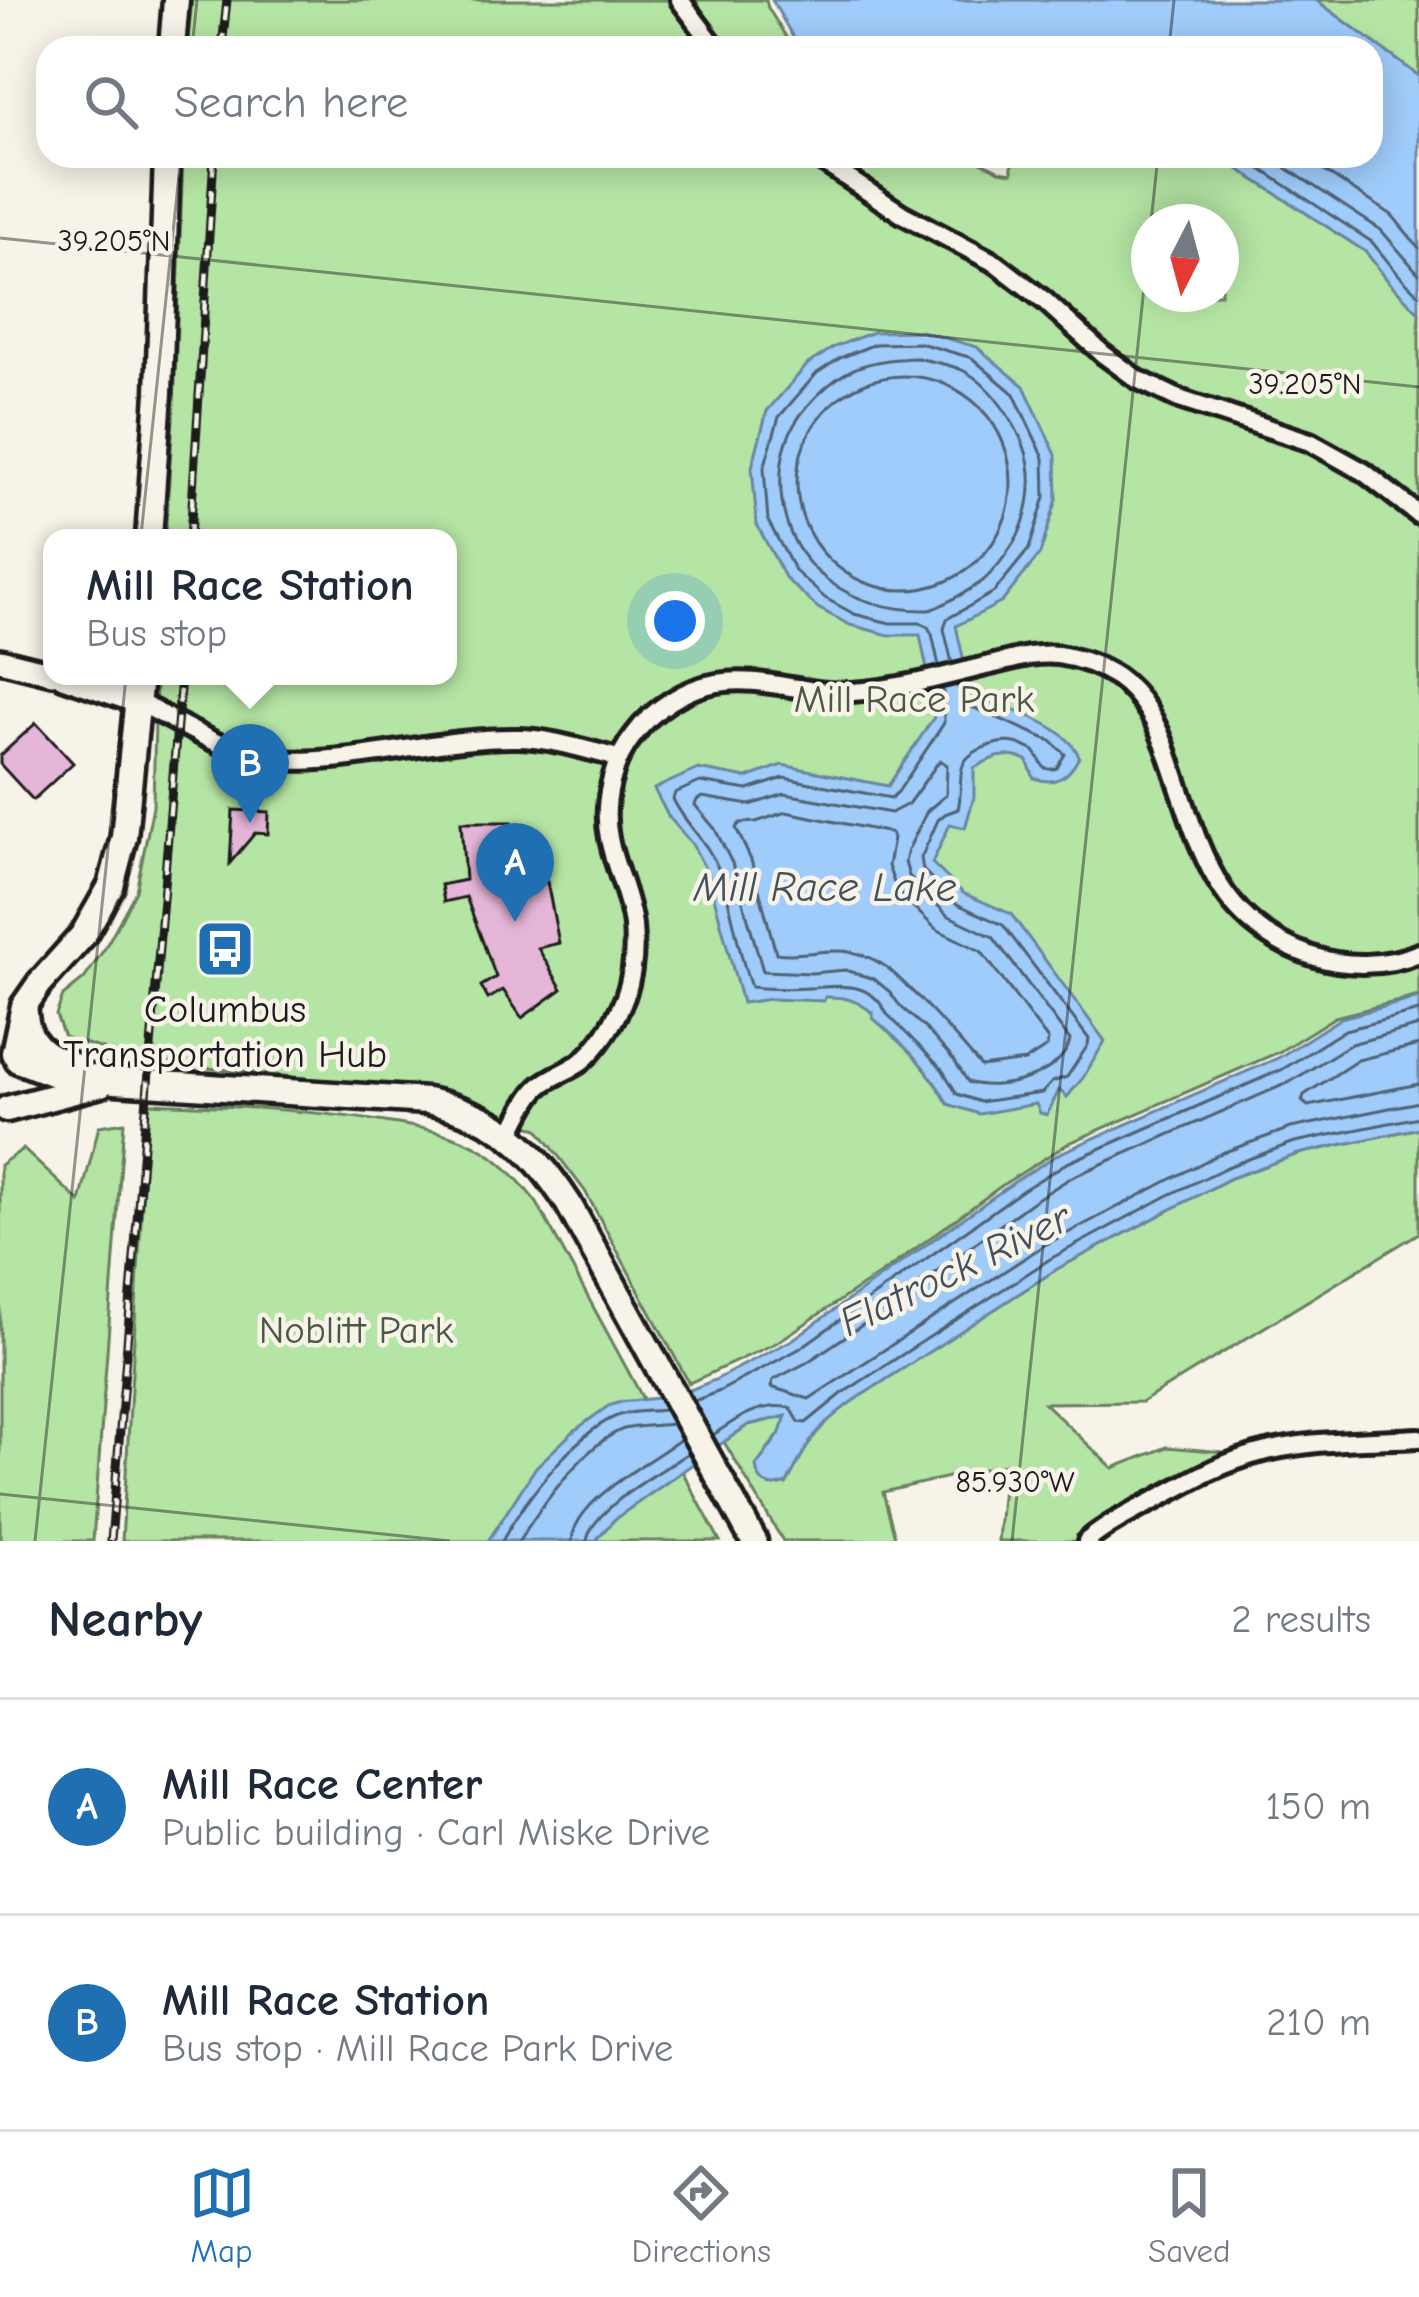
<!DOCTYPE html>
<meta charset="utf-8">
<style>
:root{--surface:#fff;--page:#f6f6f7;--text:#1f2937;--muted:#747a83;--line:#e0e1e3;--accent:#1f6fb2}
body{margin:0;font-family:"Comic Neue",sans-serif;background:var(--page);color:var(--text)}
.compass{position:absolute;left:1131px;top:204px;width:108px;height:108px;border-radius:50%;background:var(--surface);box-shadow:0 6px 30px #0003;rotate:186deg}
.you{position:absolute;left:675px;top:621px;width:42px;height:42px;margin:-30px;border:9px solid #fff;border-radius:50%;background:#1a73e8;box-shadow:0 0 0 18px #1a73e833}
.badge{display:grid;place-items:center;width:78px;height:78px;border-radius:50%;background:var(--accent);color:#fff;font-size:39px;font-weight:700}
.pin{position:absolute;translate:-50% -99px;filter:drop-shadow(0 3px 6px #0008)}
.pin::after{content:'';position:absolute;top:63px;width:42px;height:36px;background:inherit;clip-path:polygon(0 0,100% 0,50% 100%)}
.popup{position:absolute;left:43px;top:529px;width:414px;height:156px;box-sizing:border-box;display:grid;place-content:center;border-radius:24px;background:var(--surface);filter:drop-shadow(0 3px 9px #0005);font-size:39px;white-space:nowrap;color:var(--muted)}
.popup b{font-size:45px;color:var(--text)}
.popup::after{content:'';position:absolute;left:50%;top:100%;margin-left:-24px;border:24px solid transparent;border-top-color:var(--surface)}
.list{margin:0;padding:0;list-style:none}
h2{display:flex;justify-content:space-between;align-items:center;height:156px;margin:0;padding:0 48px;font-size:51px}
h2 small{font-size:39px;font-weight:400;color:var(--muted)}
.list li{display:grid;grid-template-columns:78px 1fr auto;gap:36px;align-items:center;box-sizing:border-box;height:216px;padding:0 48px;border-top:3px solid var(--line)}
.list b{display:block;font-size:45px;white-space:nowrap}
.list p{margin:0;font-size:39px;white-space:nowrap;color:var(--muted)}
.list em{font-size:39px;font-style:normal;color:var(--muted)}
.icon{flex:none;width:66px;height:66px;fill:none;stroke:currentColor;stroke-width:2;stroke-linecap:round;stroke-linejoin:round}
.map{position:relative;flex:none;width:1419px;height:1541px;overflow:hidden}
.search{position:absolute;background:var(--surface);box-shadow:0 6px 30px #0003;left:36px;right:36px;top:36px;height:132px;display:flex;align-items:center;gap:30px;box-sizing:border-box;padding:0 42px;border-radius:36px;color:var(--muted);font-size:45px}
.sheet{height:588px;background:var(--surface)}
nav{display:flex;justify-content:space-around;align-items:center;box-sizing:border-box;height:168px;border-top:3px solid var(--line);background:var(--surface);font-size:33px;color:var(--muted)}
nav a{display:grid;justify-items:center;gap:6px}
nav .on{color:var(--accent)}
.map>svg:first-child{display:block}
</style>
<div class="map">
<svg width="1419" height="1541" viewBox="0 0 1419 1541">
<rect width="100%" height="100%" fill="#f7f3e8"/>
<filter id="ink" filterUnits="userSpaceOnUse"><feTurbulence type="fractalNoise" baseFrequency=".00833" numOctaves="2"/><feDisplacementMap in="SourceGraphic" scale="24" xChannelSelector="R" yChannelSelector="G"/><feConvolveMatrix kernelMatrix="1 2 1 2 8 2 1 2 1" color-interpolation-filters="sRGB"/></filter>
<g filter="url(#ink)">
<path fill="#b5e5a4" stroke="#688060" stroke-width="3" fill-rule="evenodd" d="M192 0H766L768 8 793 48H187Z
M1316 0H1419V76Z
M183 156H969L1000 171 1012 173V156H1197L1234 166 1366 252 1389 282 1419 312V996L1335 1017 1279 1052 1069 1143 1004 1184 886 1270 776 1343 689 1383 585 1191 538 1129 449 1093 141 1061 64 1037 56 1015 63 996 84 979 105 948 136 891 153 806 156 676H448V538H165L174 405ZM1149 222H1221V294H1149Z
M148 1103C225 1106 302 1109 379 1121 415 1127 452 1131 484 1151 505 1164 522 1184 537 1203L720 1541H122Z
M124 1122 93 1541H0V1165L23 1149 80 1202 99 1126Z
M1419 1128V1233L1142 1402 1044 1403 1113 1468 1167 1447 1225 1452 1122 1506 1084 1541H998L1005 1464 883 1492 896 1541H783L724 1442 748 1425 788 1416 779 1435 765 1452 786 1484C809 1444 811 1432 849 1403L1057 1269 1231 1178 1298 1154Z"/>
<path fill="#9fccfa" stroke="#6b86a1" stroke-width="3" d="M772 0H1316L1419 76V312L1389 282 1366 252 1234 166 1210 156H1371V48H799Z
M921 331 977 347 1024 386 1056 455 1057 499 1040 554 1002 602 956 626 969 684 976 696C1008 709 1068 724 1079 757 1069 777 1056 786 1034 778L1027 760C1004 752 995 756 974 768V797L965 828 950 824 932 863 963 893 1011 914 1105 1041 1083 1078 1067 1097 1059 1090 1047 1115 1040 1113 1036 1104 979 1114 948 1104C928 1067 904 1045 873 1018V1013C858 1001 845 996 825 997L824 1001 771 999 742 1003 708 874 692 844 668 816 654 789 698 769 747 778 782 765 888 786 934 717 932 694 920 635H889L850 625 818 608 786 579 757 525 752 467 767 411 808 364 834 347 873 332Z
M1419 998V1128L1298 1154 1231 1178 1057 1269 850 1403C811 1432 809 1443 787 1483 770 1490 758 1484 756 1466L779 1435 786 1416 748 1425 615 1519 595 1541H488L536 1467 574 1431 608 1406 621 1402 675 1396 715 1380 792 1340 1017 1180 1060 1153 1278 1058 1341 1018Z"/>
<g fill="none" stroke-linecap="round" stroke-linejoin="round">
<path stroke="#506275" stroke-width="3" d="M1241 156 1372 242 1398 274 1419 295
M1268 156 1381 230 1419 274
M1301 156 1392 215 1419 248
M918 358C932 362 949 364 962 370 992 384 1024 433 1029 465 1033 489 1027 523 1013 544 1006 555 994 571 984 580 977 586 935 610 929 610 854 611 787 572 781 492 779 461 785 432 806 408 840 368 866 359 918 358Z
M797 483a107 107 0 1 1 214 0a107 107 0 1 1-214 0Z
M939 666 932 634 928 627 920 623H890L854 614 825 598 795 571 768 521 764 468 779 417 817 373 840 358 875 344 920 343 972 358 1014 394 1044 458 1045 497 1029 549 994 592 947 619 944 629 952 663
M943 688 944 723 898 792 891 798 784 778 748 790 700 782 675 793 673 799C685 825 707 840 719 870 733 907 737 950 751 987 769 989 791 989 810 988 840 986 870 980 887 1014L942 1069 957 1094 980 1102 1042 1093 1052 1082 1067 1077 1088 1045 1089 1039 1003 925 957 904 923 870 921 858 938 820 945 814 958 809C962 795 959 781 962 768 966 750 999 740 1015 743 1020 744 1030 749 1034 751 1043 761 1040 773 1057 768L1065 754 1051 741 970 706 962 697 957 685
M940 760 947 765 946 795 927 811 908 850 905 862 909 876 947 915 993 937 1070 1040C1063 1075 1000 1093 968 1082L954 1060 926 1029 900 1006 890 992 874 979 845 970 812 973 763 971 732 863 715 829 695 805 697 800 702 797 750 805 785 794 891 813 908 804Z
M786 812 891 833 893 838 888 866 897 891 936 929 981 951 1048 1040 1047 1047 1025 1061 981 1067C962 1043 941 1021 919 998 896 976 885 959 851 952 826 948 801 957 776 953L751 860 736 828 740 823 756 822Z
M1419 1026 1351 1044 1290 1082 1072 1177 1032 1202 864 1324 806 1363 773 1380 771 1387 809 1399 1043 1246 1219 1154 1291 1128 1419 1102
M1419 1045 1358 1060 1304 1095 1302 1101 1308 1106 1419 1084
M694 1401 720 1391 799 1349 1023 1190 1065 1164 1283 1069 1345 1030 1419 1011
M713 1435C736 1419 762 1401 791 1408L799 1422 806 1423 843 1393 1050 1259 1167 1196 1227 1167 1295 1142 1419 1117
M502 1541C523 1502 576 1432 617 1416 631 1410 650 1412 665 1410
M519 1541C540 1508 586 1442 624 1429 639 1425 657 1426 672 1424
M572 1541C574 1500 650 1462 681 1439
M587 1541C591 1509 662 1471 688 1453"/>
</g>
<path fill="#e5b6d8" stroke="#1c1c1c" stroke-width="3" d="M36 723 73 763 33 800 0 764V756Z
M233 810 269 812 268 834 255 833 230 863Z
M461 822H512L514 868 528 866 530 884 547 882 559 943 538 948 562 989 522 1018 503 990 488 999 481 986 496 977 466 897 444 902 441 885 465 880Z"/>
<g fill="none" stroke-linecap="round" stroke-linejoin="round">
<defs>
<path id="minor" d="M680 0 716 48
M814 156 902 214 997 264 1045 301 1103 354 1137 379 1179 399 1310 442 1364 472 1419 515
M138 702C175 720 232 757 272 760 355 766 437 736 520 738 553 739 586 750 618 758
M511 1133C519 1119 527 1098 539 1087 550 1077 566 1072 578 1064 598 1050 616 1020 625 997 633 975 635 949 633 926 630 896 614 867 609 838 602 804 612 762 634 735 653 709 685 688 717 683 762 675 807 696 852 692 897 689 943 677 986 666 1009 661 1034 652 1058 655 1078 658 1100 666 1117 677 1144 696 1160 729 1170 760 1200 847 1214 923 1312 956 1344 967 1387 967 1419 953
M1087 1541C1109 1523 1134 1511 1159 1498 1187 1483 1214 1467 1243 1458 1299 1439 1361 1441 1419 1438"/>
<path id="tertiary" d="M0 660 52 673
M63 676 138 702"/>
<path id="secondary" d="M172 48 176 0
M149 538 159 393 167 156
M25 1013C26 1044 45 1056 73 1066
M14 1053 24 1006 40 983 83 935 111 886 124 837 140 676
M18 1060 52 1073 115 1081 427 1101C497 1115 530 1145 568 1203L754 1541
M7 1109 101 1084"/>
</defs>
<use href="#minor" stroke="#1c1c1c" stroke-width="26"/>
<use href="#tertiary" stroke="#1c1c1c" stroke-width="30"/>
<use href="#secondary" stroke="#1c1c1c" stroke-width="33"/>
<use href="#minor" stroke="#f7f3e8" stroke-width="16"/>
<use href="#tertiary" stroke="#f7f3e8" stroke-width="21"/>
<use href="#secondary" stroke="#f7f3e8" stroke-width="24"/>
<defs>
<path id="rail" d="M222 48 227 0
M190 538 214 156
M111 1541 181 676"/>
</defs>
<use href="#rail" stroke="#1c1c1c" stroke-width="9"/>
<use href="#rail" stroke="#f7f3e8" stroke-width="4.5" stroke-dasharray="14" stroke-linecap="butt"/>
</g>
</g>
<path fill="none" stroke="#1c1c1c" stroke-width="3" stroke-opacity="0.45" d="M192 48 197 0M1169 48 1174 0M1151 222 1158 156M0 238 1419 387M0 1494 450 1541M35 1541 181 156M1012 1541 1149 240"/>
<defs>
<symbol id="bus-square" viewBox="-11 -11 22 22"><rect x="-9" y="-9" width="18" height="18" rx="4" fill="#1f6fb2" stroke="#f7f3e8"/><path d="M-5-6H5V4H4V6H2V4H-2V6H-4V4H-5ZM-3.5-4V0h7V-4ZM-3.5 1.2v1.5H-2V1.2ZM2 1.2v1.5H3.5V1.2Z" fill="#fff"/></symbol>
</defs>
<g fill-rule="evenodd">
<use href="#bus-square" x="192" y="916" width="66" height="66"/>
</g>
<g text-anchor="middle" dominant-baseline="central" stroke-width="9" stroke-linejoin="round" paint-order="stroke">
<g font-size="39" fill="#4a5845" stroke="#f7f3e8">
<text x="914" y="699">Mill Race Park</text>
<text x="356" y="1330">Noblitt Park</text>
</g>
<g font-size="39" fill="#1c1c1c" stroke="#f7f3e8">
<text x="225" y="1009">Columbus<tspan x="225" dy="45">Transportation Hub</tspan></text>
</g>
<g font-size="42" font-style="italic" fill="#43515f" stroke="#f7f3e8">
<text x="825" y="887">Mill Race Lake</text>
<text transform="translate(955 1270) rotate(-26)">Flatrock River</text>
</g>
</g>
<g font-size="30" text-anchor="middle" fill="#1c1c1c" stroke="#f7f3e8" stroke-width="9" stroke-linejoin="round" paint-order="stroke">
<text x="114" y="251">39.205°N</text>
<text x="1305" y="394">39.205°N</text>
<text x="1015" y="1492">85.930°W</text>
</g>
</svg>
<svg class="compass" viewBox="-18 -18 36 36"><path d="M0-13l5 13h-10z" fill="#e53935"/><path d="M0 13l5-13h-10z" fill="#747a83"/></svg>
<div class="you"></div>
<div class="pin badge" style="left:515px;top:922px">A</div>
<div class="pin badge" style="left:250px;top:823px">B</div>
<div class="popup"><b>Mill Race Station</b>Bus stop</div>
<div class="search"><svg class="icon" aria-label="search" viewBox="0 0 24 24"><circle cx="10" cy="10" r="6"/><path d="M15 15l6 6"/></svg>Search here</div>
</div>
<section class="sheet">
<h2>Nearby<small>2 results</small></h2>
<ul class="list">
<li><span class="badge">A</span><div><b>Mill Race Center</b><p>Public building · Carl Miske Drive</p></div><em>150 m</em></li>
<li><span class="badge">B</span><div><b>Mill Race Station</b><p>Bus stop · Mill Race Park Drive</p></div><em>210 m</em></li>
</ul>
</section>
<nav>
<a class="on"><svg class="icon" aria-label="map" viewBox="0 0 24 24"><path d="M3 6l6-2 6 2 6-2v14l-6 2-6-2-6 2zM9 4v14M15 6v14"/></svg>Map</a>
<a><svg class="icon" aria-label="directions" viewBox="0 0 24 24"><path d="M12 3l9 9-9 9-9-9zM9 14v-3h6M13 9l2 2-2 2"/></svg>Directions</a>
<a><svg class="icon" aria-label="saved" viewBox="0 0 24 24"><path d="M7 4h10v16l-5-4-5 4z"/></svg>Saved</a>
</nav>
